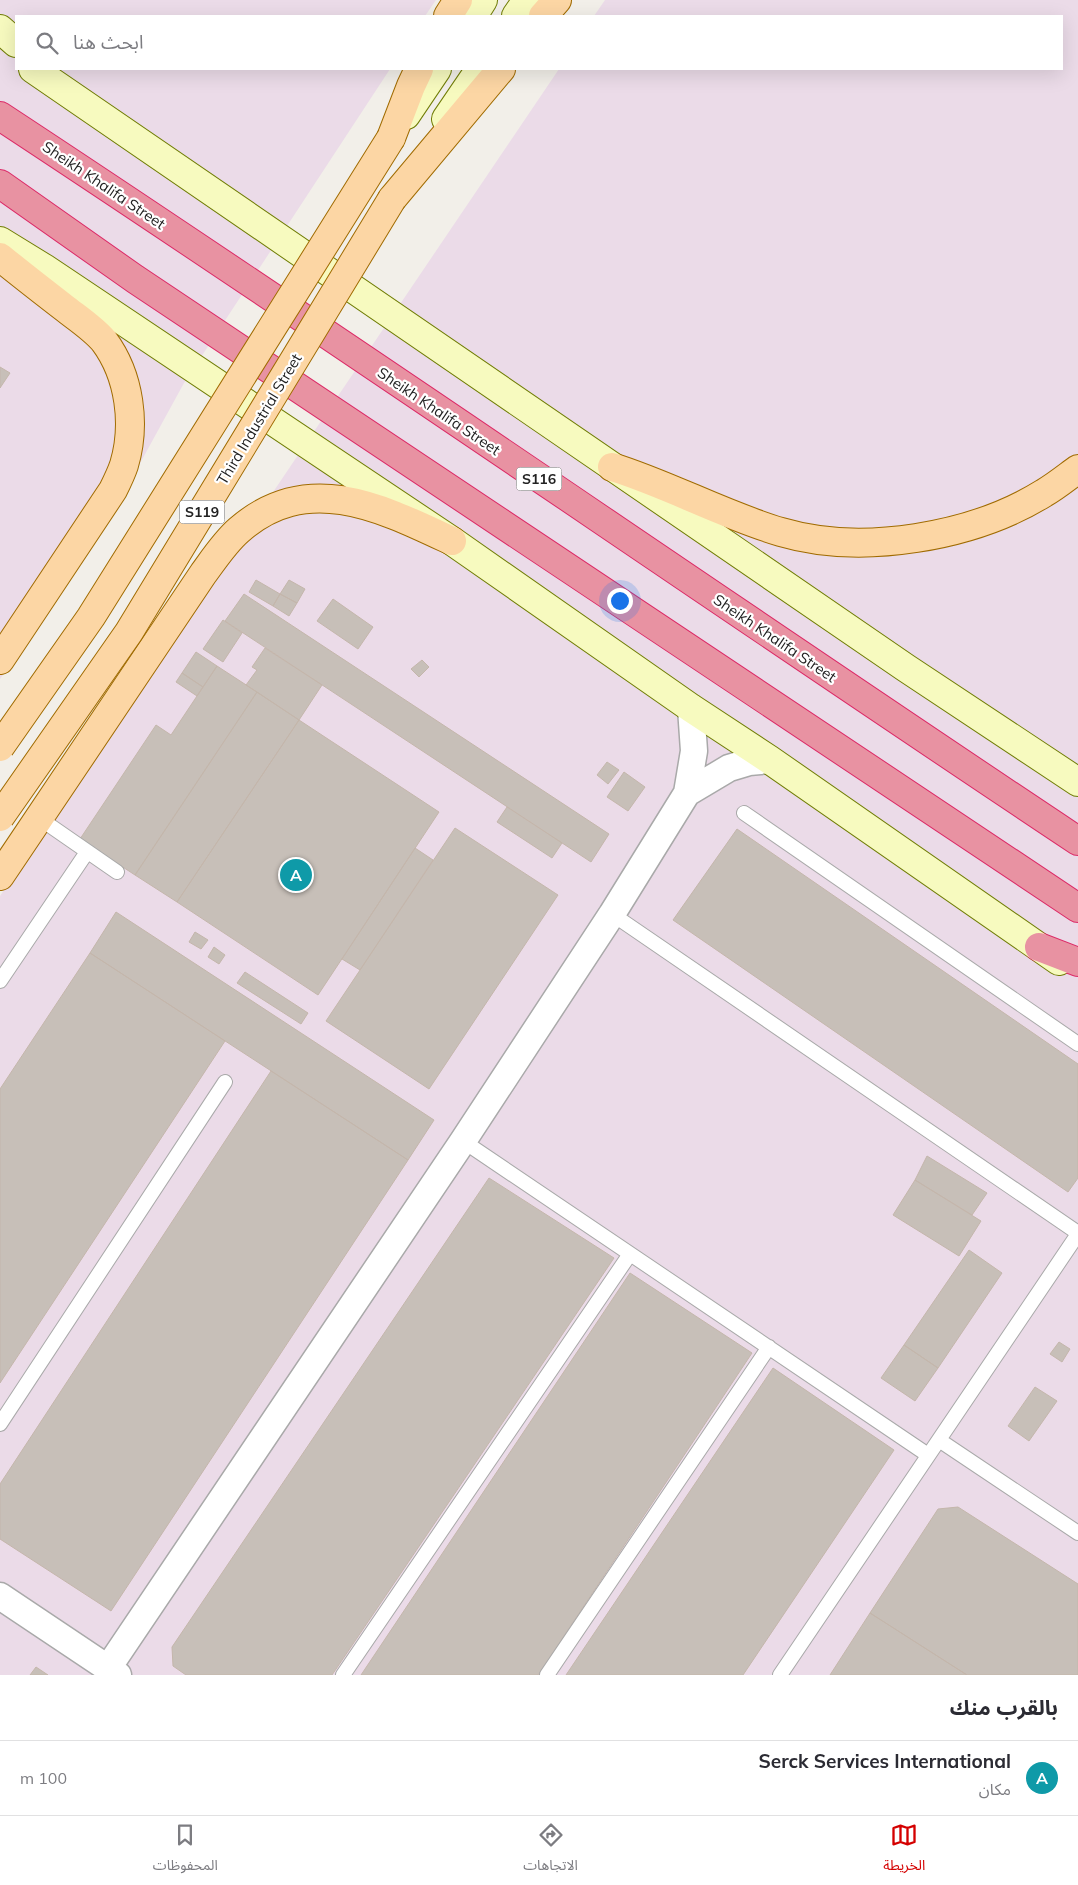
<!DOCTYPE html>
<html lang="ar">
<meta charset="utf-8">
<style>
:root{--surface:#fff;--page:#f2f2f3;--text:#2b2b33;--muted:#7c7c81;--line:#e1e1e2;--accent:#d40000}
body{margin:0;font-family:Mulish,"Noto Sans Arabic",sans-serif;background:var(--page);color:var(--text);direction:rtl}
.you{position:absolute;left:619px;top:600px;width:18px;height:18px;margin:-12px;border:4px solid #fff;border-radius:50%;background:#1a73e8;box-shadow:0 0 0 8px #1a73e833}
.badge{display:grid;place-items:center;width:32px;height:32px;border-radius:50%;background:var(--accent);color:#fff;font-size:16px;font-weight:700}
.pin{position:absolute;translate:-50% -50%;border:2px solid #fff;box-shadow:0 1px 5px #0006}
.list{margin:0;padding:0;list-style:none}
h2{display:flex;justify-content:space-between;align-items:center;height:65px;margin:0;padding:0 20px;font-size:21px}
h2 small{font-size:16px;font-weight:400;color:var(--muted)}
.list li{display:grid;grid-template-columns:32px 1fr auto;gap:15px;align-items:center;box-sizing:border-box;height:75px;padding:0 20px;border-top:1px solid var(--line)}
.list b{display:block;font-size:19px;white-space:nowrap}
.list p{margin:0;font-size:16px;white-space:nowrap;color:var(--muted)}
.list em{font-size:16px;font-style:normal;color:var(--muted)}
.icon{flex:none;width:28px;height:28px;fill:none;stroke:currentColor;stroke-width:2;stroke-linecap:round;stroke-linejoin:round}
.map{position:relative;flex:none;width:1078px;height:1675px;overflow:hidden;direction:ltr}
.search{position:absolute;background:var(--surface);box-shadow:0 5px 20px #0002;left:15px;right:15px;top:15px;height:55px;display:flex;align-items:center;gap:12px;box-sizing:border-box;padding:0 18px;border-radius:0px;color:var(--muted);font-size:19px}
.sheet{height:140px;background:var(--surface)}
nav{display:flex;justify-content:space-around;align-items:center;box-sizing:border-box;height:70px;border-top:1px solid var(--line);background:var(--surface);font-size:14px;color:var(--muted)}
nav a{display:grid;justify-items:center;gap:2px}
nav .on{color:var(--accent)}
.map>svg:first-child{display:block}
</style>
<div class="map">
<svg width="1078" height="1675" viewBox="0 0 1078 1675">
<rect width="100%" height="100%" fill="#f2efe9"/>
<path fill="#ebdbe8" d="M0 0H436L425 16H16V69H390L184 383 109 520 0 679Z
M605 0H1078V1675H0V896L559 69H1062V16H594Z"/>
<path fill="#c7bfb8" stroke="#c4b6ab" d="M0 367 10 373 0 388Z
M256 580 280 594 273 606 249 592Z
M289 580 305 589 297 603 280 594Z
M244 594 609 834 591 862 225 621Z
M280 594 297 603 289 616 273 606Z
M333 599 373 627 358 649 317 621Z
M223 620 242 633 223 662 203 649Z
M265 648 322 685 299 720 246 685 257 670 252 667Z
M196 652 217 666 203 687 182 673Z
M422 660 429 667 419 677 411 669Z
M217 666 257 692 135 875 80 839 156 725 171 735Z
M182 673 203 687 197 696 176 682Z
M257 692 299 720 177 902 135 875Z
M299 720 439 812 318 995 177 902Z
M607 762 619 770 608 784 597 775Z
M624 772 645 787 628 811 607 797Z
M507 807 562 843 552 858 497 822Z
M455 828 558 895 429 1089 326 1021Z
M737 829 1078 1064V1178L1068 1192 673 920Z
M415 848 433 860 360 970 342 959Z
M116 912 434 1120 408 1160 90 953Z
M195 932 208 940 201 949 189 942Z
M214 947 225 955 219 964 208 957Z
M90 953 225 1041 0 1383V1089Z
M245 972 308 1013 301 1024 237 983Z
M271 1071 408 1160 111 1611 0 1539V1484Z
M927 1156 987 1193 972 1215 915 1180Z
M489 1178 614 1258 332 1675H186L173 1666 172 1647Z
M915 1180 981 1221 959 1256 893 1215Z
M969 1250 1002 1273 938 1368 904 1345Z
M630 1273 752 1353 538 1675H361Z
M1059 1342 1070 1349 1062 1362 1050 1354Z
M904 1345 938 1368 915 1401 881 1378Z
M773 1368 894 1450 743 1675H566Z
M1035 1387 1057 1401 1029 1441 1008 1426Z
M958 1507 1078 1584V1675H967L870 1613 938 1509Z
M870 1613 967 1675H830Z
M36 1667 48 1675H30Z"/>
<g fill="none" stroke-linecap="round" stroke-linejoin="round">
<defs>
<path id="lane" d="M744 813 1078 1044
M39 818 117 872
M612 914 1078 1233
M0 981 87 852
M463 1141 928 1455
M0 1424 225 1082
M939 1440 1078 1533
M343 1675 630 1254
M547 1675 769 1347
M780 1675 1078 1234"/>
<path id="street" d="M687 793 729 768 749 762 770 760
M0 1596 118 1675
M108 1668 463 1141 612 914 687 793 694 751 691 708"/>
<path id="secondary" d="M473 16 483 0
M516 16 527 0
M0 29 16 43
M33 69 906 668 1078 782
M406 115 437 69
M446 119 480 69
M0 241 44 268 452 541 691 708 770 760 1059 961"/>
<path id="primary" d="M448 16 458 0
M543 16 557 0
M391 138 411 86 419 69
M392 199 501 69
M0 257C22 275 44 292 66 309 79 319 94 329 104 341 130 376 136 425 124 465 121 474 117 482 113 490L0 660
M612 467C670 485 723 515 781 532 862 556 973 537 1044 493 1056 486 1067 477 1078 469
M0 876 203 574C214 559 225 542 239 530 307 470 382 508 452 541"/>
<path id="highway" d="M0 116C362 354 717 601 1078 841
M0 184 135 279 1078 908
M1039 947 1078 962"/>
</defs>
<use href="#lane" stroke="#a9a9a9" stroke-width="16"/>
<use href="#street" stroke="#a9a9a9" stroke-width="29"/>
<use href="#secondary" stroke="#707d05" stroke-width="30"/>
<use href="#primary" stroke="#a06b00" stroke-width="30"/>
<use href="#highway" stroke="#dc2a67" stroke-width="30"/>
<use href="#lane" stroke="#fff" stroke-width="14"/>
<use href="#street" stroke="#fff" stroke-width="26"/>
<use href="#secondary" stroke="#f7fabf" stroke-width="28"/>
<use href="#primary" stroke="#fcd6a4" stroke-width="28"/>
<use href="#highway" stroke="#e892a2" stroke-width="28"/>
<defs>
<path id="primary-bridge" d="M0 747 91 617 391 138
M0 817 129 632 392 199"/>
</defs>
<use href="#primary-bridge" stroke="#a06b00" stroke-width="30" stroke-linecap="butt"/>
<use href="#primary-bridge" stroke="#fcd6a4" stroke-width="28"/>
</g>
<g text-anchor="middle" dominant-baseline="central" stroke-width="4.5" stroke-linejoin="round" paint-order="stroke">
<g fill="#fff" stroke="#646464" stroke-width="1">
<rect x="516.5" y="467.5" width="45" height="23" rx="4"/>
<rect x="179.5" y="500.5" width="45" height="23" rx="4"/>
</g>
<g font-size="14" font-weight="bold" fill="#222">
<text x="539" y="479">S116</text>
<text x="202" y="512">S119</text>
</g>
<g font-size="15" fill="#222" stroke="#fff">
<text transform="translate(104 185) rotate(34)">Sheikh Khalifa Street</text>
<text transform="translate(439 411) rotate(34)">Sheikh Khalifa Street</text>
<text transform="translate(259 419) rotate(-59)">Third Industrial Street</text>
<text transform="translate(775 638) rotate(34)">Sheikh Khalifa Street</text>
</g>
</g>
</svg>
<div class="you"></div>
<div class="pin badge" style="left:296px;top:875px;background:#0f9aa8">A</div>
<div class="search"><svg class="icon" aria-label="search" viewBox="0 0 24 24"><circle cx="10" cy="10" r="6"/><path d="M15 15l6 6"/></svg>ابحث هنا</div>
</div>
<section class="sheet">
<h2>بالقرب منك<small></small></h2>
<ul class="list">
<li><span class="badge" style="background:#0f9aa8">A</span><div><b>Serck Services International</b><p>مكان</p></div><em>100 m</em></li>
</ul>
</section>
<nav>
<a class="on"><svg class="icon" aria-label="map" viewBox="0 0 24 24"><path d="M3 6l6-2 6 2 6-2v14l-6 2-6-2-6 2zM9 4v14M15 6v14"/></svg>الخريطة</a>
<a><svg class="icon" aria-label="directions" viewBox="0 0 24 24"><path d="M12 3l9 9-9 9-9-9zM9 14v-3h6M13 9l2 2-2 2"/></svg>الاتجاهات</a>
<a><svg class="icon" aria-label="saved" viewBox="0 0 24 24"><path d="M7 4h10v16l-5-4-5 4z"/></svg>المحفوظات</a>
</nav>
